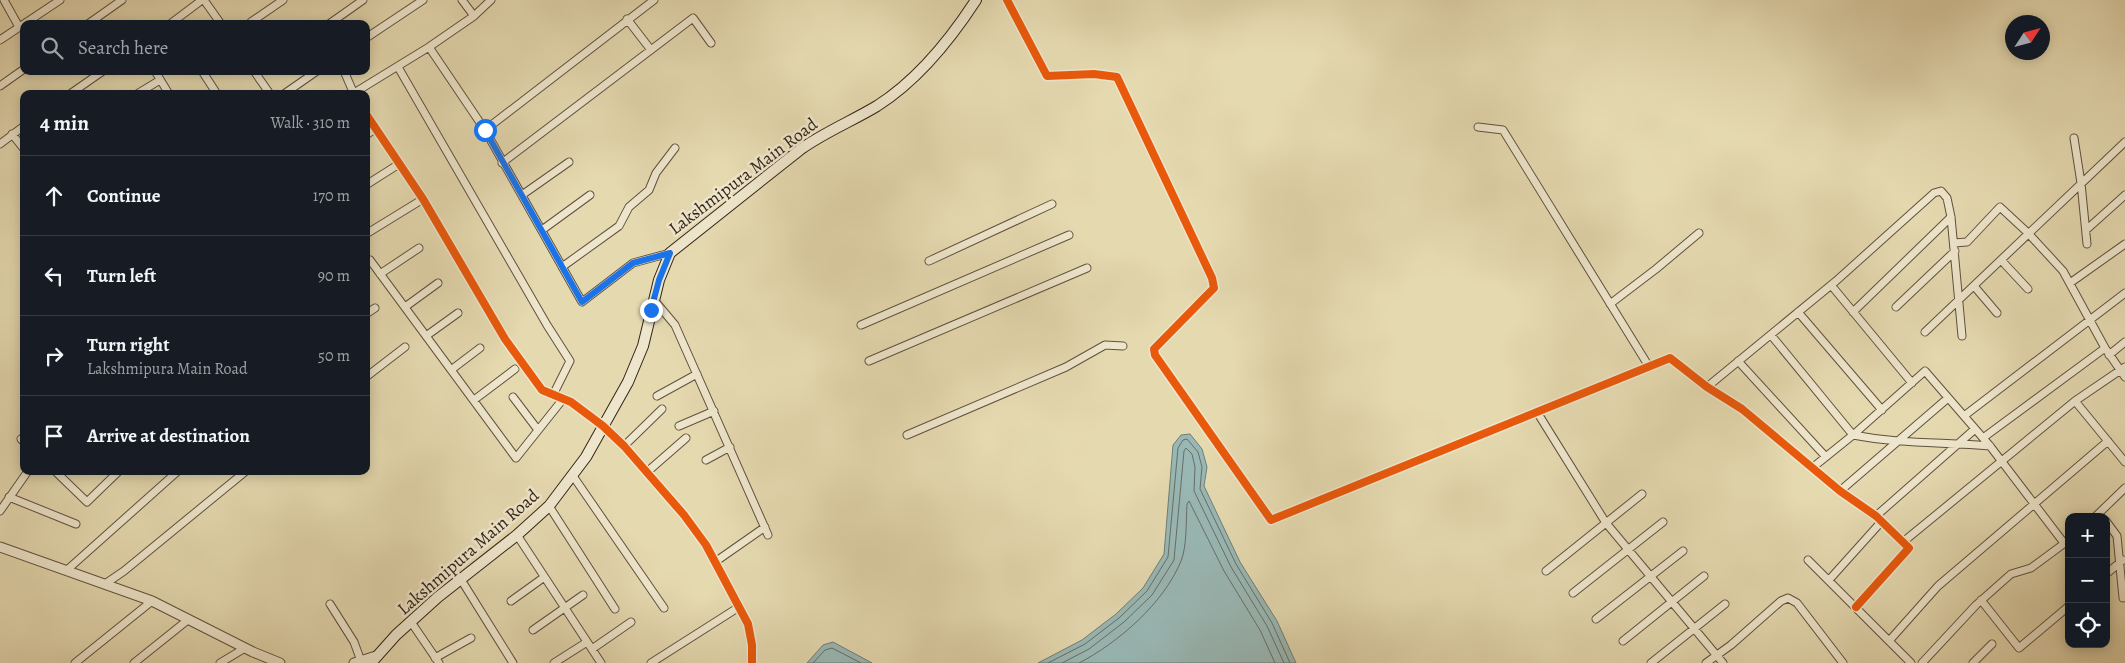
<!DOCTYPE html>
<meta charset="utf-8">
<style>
:root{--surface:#171b24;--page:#20242c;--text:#f1f3f6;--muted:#9ea1a6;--line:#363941}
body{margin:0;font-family:Alegreya,serif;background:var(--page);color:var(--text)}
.controls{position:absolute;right:15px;bottom:15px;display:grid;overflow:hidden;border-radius:10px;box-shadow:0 2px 12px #0003}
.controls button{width:45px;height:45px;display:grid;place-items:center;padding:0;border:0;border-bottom:1px solid var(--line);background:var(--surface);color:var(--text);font:25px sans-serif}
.compass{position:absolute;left:2005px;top:15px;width:45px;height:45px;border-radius:50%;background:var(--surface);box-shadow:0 2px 12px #0003;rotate:54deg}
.stop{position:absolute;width:15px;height:15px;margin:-11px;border:4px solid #1a73e8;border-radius:50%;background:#fff}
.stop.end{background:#1a73e8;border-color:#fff;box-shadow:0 1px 5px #0008}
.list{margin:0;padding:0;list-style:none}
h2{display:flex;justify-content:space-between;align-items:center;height:65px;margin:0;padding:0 20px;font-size:21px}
h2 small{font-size:16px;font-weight:400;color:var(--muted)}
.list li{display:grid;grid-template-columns:32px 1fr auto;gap:15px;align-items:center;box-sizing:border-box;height:80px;padding:0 20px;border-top:1px solid var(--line)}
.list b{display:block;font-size:19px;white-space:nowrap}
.list p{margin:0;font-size:16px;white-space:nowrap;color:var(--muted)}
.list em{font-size:16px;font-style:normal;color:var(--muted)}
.icon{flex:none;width:28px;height:28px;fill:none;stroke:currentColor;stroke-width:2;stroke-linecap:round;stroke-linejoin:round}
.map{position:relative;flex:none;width:2125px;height:663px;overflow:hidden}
.search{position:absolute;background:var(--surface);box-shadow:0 2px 12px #0003;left:20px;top:20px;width:350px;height:55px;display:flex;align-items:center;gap:12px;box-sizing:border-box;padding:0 18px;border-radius:10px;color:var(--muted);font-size:19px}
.panel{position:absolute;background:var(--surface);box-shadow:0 2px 12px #0003;left:20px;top:90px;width:350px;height:385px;border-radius:10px}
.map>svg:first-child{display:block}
</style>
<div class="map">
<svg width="2125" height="663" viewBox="0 0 2125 663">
<rect width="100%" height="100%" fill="#e5d9b0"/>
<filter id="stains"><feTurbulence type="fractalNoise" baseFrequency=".004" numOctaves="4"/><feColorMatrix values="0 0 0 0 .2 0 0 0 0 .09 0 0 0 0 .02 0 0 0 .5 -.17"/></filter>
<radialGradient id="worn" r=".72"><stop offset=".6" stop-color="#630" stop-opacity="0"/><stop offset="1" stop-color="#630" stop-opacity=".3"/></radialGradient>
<path fill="#99b8b5" stroke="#707d76" d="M1190 434 1202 449 1207 467 1204 486 1240 562 1277 621 1296 663H1038L1082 640 1116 614 1143 588 1164 554 1173 445 1181 435Z
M833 642 872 663H807L823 645Z"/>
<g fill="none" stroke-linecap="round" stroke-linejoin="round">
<path stroke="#666e66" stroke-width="1" d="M813 663 825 650 832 648 861 663
M1048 663 1085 644 1119 618 1147 591 1168 557 1178 448 1183 440 1187 439 1198 452 1202 467 1200 489 1236 564 1272 623 1290 663
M1062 663 1089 649 1124 622 1152 595 1174 560 1184 451 1186 448 1192 454 1195 467 1194 491 1231 567 1267 626 1284 663
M1079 663C1118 643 1164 603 1181 561 1187 547 1186 520 1187 504L1189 501 1224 571 1260 630 1275 663"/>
<defs>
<path id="minor" d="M4 0 19 27
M204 0 221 24
M462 0 474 16 491 0
M1007 0 1047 76 1094 74 1117 77 1212 278 1214 288 1154 349 1155 355 1271 520 1670 358 1707 387 1742 409 1840 491 1876 516 1909 548 1856 607
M627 19 651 50
M251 22 283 0
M88 24 122 0
M170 24 202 0
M329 24 363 0
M366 38 423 0
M0 40 60 0
M429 47 485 130 582 302 633 263 670 253
M398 67 547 325 570 361 553 395
M155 71 169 94
M202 71 217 94
M254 71 270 94
M344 71 354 94
M0 86 24 69
M354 93 429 47 474 16
M70 94 103 71
M137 94 160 80
M284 94 317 71
M366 114 423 199 505 339 542 390 571 402 603 426 624 446 684 515 706 545 748 624 752 645V663
M1478 127 1503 130 1648 365
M485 130 654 0
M12 134 24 149
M366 135 375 129
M2074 138 2081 183 2087 244
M0 144 24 126
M502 163 693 18 711 43
M366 185 399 164
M522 195 569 162
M542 230 590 195
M2086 230 2125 195
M366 234 423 199
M1954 243 1967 242 2000 207 2028 233 2063 271 2105 348 2125 377
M370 260 516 458 563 399
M2001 260 2028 289
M929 261 1052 204
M562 267 619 226 629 207 649 190 656 173 675 148
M380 274 419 248
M2070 283 2125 244
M1831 285 1912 383
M1974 286 1997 313
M654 300 675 325 768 535
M1610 304 1656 269 1699 233
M405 307 438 283
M1896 307 1955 251
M1798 312 1882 410
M1853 312 1951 217
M366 314 375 308
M861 325 1069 235
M1925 332 2125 142
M1771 335 1853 435C1900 444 1942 442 1990 446
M426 336 458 313
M2109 355 2125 342
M869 361 1087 268
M1738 361 1826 457
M451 370 480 348
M366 377 405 347
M1707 387 1836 281 1934 193 1941 191 1947 198 1951 217 1962 336
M657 396 697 374
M513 397 538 430
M474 400 515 369
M2075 401 2125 462
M1537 412 1606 523 1723 663
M1964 416 2125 293
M679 426 714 411
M907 435 1066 367 1105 345 1123 346
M24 437 21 439 24 442
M1983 438 2105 348
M624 446 662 409
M706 460 730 447
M1812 468 1853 435 1925 371 1990 446 2064 543
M55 471 87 502 119 471
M647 472 686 438
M573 476 664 608
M1840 491 1948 398
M9 497 76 524
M549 506 615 609
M0 511 28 471
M1876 516 1975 429
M2095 517 2125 488
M2106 521 2117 536 2123 598
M517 535 601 663
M1903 542 2075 401 2125 367
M1808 560 1911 663
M715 562 765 527
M67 570 178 471
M1546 571 1642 494
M2106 574 2123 560
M460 578 513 663
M1829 580 1882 521
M105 584 124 571 246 471
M1573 593 1663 522
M1981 600 2019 648 2069 606
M511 601 543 578
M330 604 354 642 361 661
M1596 619 1683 551
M411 622 439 663
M533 630 583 595
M1623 641 1704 576
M1889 641 1938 586 2108 441
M592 649 631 622
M435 658 471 638
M75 663 152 601
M134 663 189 619
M220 663 245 648
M554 663 587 642
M651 663 739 607
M1651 663 1725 604
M1706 663 1731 645 1781 601 1788 598 1797 603 1843 663
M1922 663 1976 605 2011 574 2031 568 2069 540
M1973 663 1992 644"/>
<path id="tertiary" d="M0 547 152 601 253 652 280 663
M354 663 376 656"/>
<path id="secondary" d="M371 663 396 635 438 597 517 535 549 506 586 457 628 382 643 346 659 280 670 253 801 149C825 132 852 121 877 106 918 80 950 40 976 0"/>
</defs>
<use href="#minor" stroke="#60513e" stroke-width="9"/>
<use href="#tertiary" stroke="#60513e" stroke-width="11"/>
<use href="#secondary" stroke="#332418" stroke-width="12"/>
<use href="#minor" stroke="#eee6cc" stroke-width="7"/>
<use href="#tertiary" stroke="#eee6cc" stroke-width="9"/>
<use href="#secondary" stroke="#eee6cc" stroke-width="10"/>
<defs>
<path id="cycleway" d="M1007 0 1047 76 1094 74 1117 77 1212 278 1214 288 1154 349 1155 355 1271 520 1670 358 1707 387 1742 409 1840 491 1876 516 1909 548 1856 607
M366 114 423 199 505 339 542 390 571 402 603 426 624 446 684 515 706 545 748 624 752 645V663"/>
</defs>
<use href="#cycleway" stroke="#eee6cc" stroke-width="11"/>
<use href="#cycleway" stroke="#e8590c" stroke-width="8"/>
</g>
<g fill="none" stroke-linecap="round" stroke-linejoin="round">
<path stroke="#1a73e8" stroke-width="6" d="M485 130 582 302 633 263 670 253 659 280 651 310"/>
</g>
<g text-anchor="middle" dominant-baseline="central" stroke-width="5" stroke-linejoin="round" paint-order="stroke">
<g font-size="18" fill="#332418" stroke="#eee6cc">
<text transform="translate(743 176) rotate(-37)">Lakshmipura Main Road</text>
<text transform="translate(468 552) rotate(-41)">Lakshmipura Main Road</text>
</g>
</g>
<rect width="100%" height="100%" filter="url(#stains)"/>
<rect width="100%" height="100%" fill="url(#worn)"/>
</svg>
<div class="controls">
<button>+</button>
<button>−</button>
<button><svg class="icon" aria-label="locate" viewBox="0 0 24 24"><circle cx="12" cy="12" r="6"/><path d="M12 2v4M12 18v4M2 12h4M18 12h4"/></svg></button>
</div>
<svg class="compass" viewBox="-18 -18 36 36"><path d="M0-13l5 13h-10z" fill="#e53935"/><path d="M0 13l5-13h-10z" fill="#9ea1a6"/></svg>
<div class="stop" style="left:485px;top:130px"></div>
<div class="stop end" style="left:651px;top:310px"></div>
<div class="search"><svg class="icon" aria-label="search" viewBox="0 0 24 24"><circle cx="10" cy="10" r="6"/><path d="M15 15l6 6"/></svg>Search here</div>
<section class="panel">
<h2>4 min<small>Walk · 310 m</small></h2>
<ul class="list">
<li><svg class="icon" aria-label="ahead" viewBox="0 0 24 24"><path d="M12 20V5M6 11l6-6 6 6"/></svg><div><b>Continue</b></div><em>170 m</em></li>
<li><svg class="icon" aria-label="left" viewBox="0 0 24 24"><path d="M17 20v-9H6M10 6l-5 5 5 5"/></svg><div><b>Turn left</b></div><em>90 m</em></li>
<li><svg class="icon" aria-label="right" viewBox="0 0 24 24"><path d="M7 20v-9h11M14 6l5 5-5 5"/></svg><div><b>Turn right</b><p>Lakshmipura Main Road</p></div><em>50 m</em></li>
<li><svg class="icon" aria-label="arrive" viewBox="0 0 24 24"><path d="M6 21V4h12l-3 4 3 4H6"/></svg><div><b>Arrive at destination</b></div></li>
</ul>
</section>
</div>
